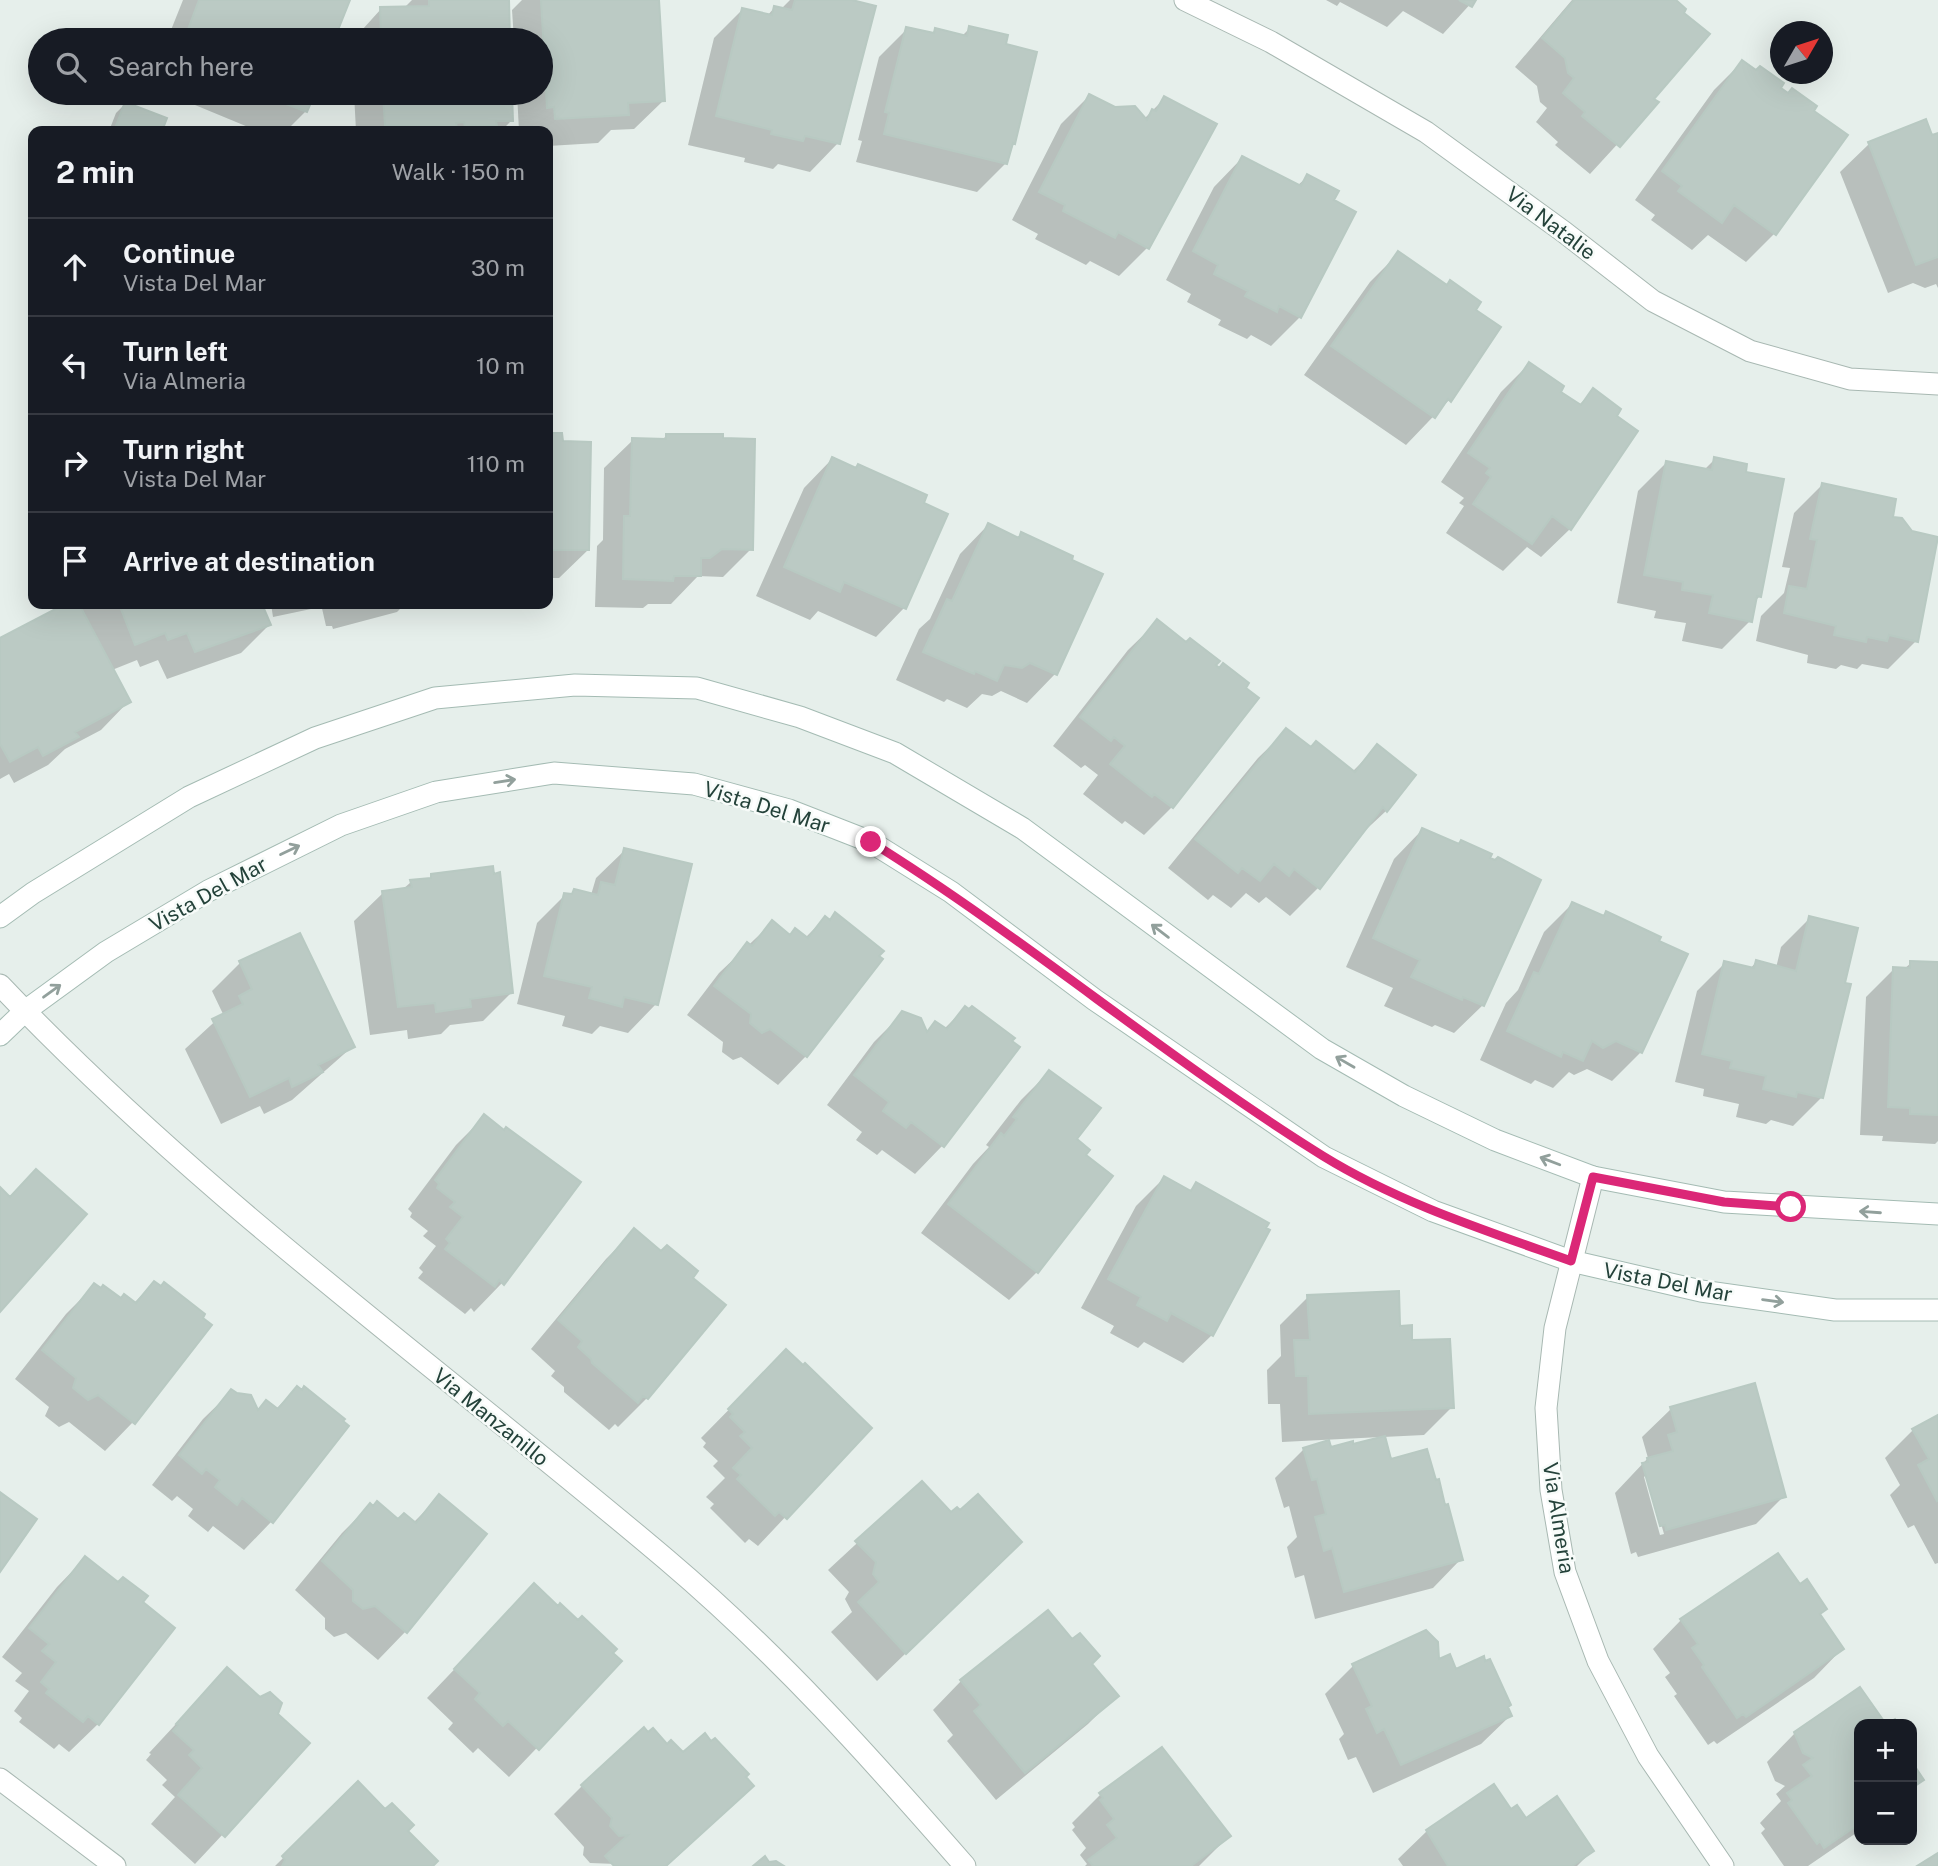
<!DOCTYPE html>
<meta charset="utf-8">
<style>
:root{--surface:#171b24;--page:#242831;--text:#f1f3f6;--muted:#9ea1a6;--line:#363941}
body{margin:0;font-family:"Public Sans",sans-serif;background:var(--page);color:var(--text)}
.controls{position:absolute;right:21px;bottom:21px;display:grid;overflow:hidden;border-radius:14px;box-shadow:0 7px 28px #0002}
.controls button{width:63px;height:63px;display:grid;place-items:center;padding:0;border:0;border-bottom:2px solid var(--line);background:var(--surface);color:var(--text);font:35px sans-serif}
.compass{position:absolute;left:1770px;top:21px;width:63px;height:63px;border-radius:50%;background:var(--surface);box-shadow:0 7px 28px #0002;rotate:51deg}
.stop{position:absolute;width:21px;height:21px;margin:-16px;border:5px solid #db2777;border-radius:50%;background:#fff}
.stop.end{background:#db2777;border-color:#fff;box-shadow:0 2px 7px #0008}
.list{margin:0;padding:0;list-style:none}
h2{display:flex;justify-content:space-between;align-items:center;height:91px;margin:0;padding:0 28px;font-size:30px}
h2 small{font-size:23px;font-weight:400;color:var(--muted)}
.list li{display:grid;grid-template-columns:46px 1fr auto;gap:21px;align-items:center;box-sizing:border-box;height:98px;padding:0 28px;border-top:2px solid var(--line)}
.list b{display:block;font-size:26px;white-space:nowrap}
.list p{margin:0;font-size:23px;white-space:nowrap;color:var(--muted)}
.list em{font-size:23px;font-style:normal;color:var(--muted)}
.icon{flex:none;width:38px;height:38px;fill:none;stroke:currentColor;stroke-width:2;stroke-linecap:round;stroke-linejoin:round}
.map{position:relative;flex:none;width:1938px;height:1866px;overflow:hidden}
.search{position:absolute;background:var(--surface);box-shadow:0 7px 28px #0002;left:28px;top:28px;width:525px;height:77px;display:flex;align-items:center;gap:18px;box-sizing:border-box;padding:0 24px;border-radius:38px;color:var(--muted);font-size:26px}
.panel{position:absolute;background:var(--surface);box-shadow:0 7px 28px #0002;left:28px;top:126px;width:525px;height:483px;border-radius:14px}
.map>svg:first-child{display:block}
</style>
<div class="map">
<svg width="1938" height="1866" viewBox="0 0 1938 1866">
<rect width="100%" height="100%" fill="#e6efeb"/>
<path fill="#0003" fill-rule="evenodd" d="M183 0H348L333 40H167Z
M412 0H507L509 40H353L381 9 404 8Z
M522 0H657L663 101 634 129 611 130 598 143 548 146V131H519L517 93H541V40H514L512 10Z
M790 0H845L838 143 810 172 778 164 773 169 744 162 745 158 688 145 714 38 742 10 767 16 775 7 781 9Z
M1326 0H1474L1443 34 1403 11 1387 27 1340 2 1337 6Z
M1572 0H1673L1652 99 1656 102 1590 174 1555 145 1558 142 1536 122 1547 108 1540 102 1537 86 1515 67Z
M970 28 1004 45 1014 143 1006 163 977 192 856 162 862 141 858 140 879 57 907 29 932 35 936 30 962 36Z
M1742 62 1774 234 1746 262 1708 235 1692 250 1651 220 1655 215 1635 200 1714 90Z
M166 93H313L306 111 286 131H258Z
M354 93H511L512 120 501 131H356Z
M1089 96 1144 119 1164 99 1147 248 1119 276 1090 261 1086 265 1035 239 1038 234 1012 220 1061 124Z
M125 104 165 119 161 131H109L116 113Z
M1938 135V288L1936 284 1925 288 1913 283 1888 293 1840 172 1869 144Z
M1242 158 1297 186 1307 177 1332 201 1300 317 1271 346 1251 335 1247 339 1218 325 1221 320 1187 302 1191 294 1166 280 1214 187Z
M1398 254 1499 328 1449 400 1406 445 1304 375 1370 282Z
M1529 364 1558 392 1578 406 1593 391 1570 529 1541 557 1527 547 1503 571 1446 533 1464 506 1459 503 1464 498 1441 482 1501 392Z
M548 435H560L588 550 559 578H548Z
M667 435 751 549 723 577 698 576 671 604H648L643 608 595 607 597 546 603 540 604 468 633 440H662Z
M832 459 945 515 904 608 876 637 818 611 810 620 756 596 804 488Z
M1715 459 1760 596 1754 602 1750 621 1722 649 1682 641 1686 623 1654 618 1656 611 1617 603 1638 491 1666 463 1704 470Z
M1822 485 1891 519 1916 641 1888 669 1862 664 1857 669 1841 665 1836 669 1807 663 1808 655 1756 641 1761 616 1784 593 1790 568 1782 567 1794 513Z
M988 525 1017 538 1021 534 1100 575 1055 674 1027 703 1001 691 992 696 982 694 967 708 947 699 944 702 896 680 919 629 930 619 960 554Z
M68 604H77L80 609V604H261L269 625 241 653 167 679 158 660 140 667 137 660 112 670 129 701 101 730 65 749 48 765 14 783 9 774 0 779V640Z
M271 604H316L311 609 273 617Z
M321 604H405L397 612 333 629 332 626H326Z
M1157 622 1214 665 1172 807 1144 835 1125 821 1122 824 1083 794 1098 775 1085 765 1081 768 1053 746 1128 650Z
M1287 730 1311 749 1352 772 1377 747 1386 811 1357 838 1318 888 1290 916 1266 897 1259 903 1246 893 1231 908 1213 895 1208 900 1168 868 1258 758Z
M1422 830 1483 1005 1454 1033 1435 1025 1432 1027 1384 1006 1393 988 1346 967 1394 859Z
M625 850 656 1004 628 1033 600 1026 592 1034 562 1026 565 1016 517 1004 537 923 565 895 569 896 574 891 591 895 596 878Z
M411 882 512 992 483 1021 450 1025 441 1034 408 1039 407 1030 370 1035 354 921 383 893 402 890Z
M1572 904 1641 1052 1612 1081 1587 1069 1574 1075 1569 1072 1553 1088 1535 1080 1531 1084 1480 1060 1506 1003 1518 990 1544 932Z
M835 915 806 1056 778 1085 741 1057 733 1060 722 1052 723 1042 687 1015 719 973 772 923 789 936 805 938 825 918 829 921Z
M1810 918 1843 985 1822 1097 1793 1126 1771 1120 1766 1124 1736 1117 1739 1104 1703 1096 1704 1089 1675 1082 1697 991 1725 963 1750 969 1756 962 1776 968 1781 947Z
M240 963 352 1047 292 1100 264 1114 260 1106 221 1124 185 1049 223 1014 212 991Z
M1911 963 1938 964V1141L1935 1144 1882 1141 1883 1136 1860 1135 1866 997 1894 969H1904Z
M965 1008 969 1011 943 1145 915 1174 882 1150 877 1155 856 1140 862 1132 827 1105 874 1042 903 1013 924 1025 925 1033 936 1023 944 1029Z
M1049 1072 1083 1156 1037 1272 1009 1300 921 1233 973 1164 989 1147 986 1145 1021 1100Z
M484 1117 578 1183 502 1283 474 1312 471 1308 465 1314 418 1278 423 1272 419 1268 436 1246 423 1236 428 1231 410 1217 412 1213 408 1209 456 1145Z
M1164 1178 1189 1191 1196 1185 1212 1335 1183 1363 1144 1342 1138 1348 1110 1333 1114 1326 1081 1308 1136 1206Z
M634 1231 724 1305 647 1398 618 1427 615 1424 609 1430 564 1392V1387L551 1376 555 1371 531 1349 606 1259Z
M154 1283 133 1422 105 1451 69 1422 59 1427 45 1416 49 1407 15 1379 66 1314 94 1286 134 1303Z
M1308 1297 1398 1328 1452 1407 1424 1435 1383 1437 1389 1461 1461 1559 1433 1588 1315 1619 1304 1575 1295 1578 1287 1547 1297 1537 1289 1506 1284 1508 1275 1478 1304 1449 1352 1447 1381 1437 1282 1442 1280 1404H1268L1267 1370 1281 1356 1280 1325Z
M758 1380 869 1428 758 1546 749 1539 745 1543 710 1508 714 1504 706 1497 725 1478 713 1466 718 1461 703 1447 706 1443 701 1438Z
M297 1388 272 1521 244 1550 213 1526 208 1532 188 1516 193 1509 177 1496 172 1501 152 1485 203 1419 232 1391 257 1411 266 1402 275 1410Z
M1671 1409 1784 1496 1756 1524 1638 1557 1636 1552 1631 1554 1615 1493 1648 1458 1642 1437ZM1647 1474 1664 1534 1660 1535 1644 1477Z
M1938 1417V1563L1935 1564 1914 1525 1908 1528 1890 1495 1900 1485 1885 1458 1913 1430Z
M922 1483 992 1570 877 1681 831 1632 852 1612 845 1599 849 1592 828 1570Z
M439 1497 406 1631 378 1660 346 1633 334 1637 325 1629V1618L295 1590 342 1533 370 1505 398 1521 413 1523Z
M85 1558 141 1603 98 1724 69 1752 59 1744 54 1749 19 1722 22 1718 14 1711 29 1691 15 1681 22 1673 2 1657 57 1587Z
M534 1586 620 1661 509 1777 478 1748 473 1753 448 1729 453 1723 427 1698Z
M1799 1586 1825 1609 1819 1616 1842 1649 1814 1678 1717 1744 1714 1741 1708 1745 1674 1696 1677 1694 1665 1677 1670 1673 1653 1649 1681 1620Z
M1437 1661 1506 1708 1510 1716 1481 1744 1373 1793 1356 1757 1348 1760 1339 1739 1344 1734 1325 1694 1353 1666Z
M227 1669 307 1744 195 1864 151 1824 175 1797 162 1785 167 1780 146 1760 151 1754 149 1753Z
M961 1681 1116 1696 1088 1724 996 1800 947 1741 953 1735 933 1710Z
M1860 1689 1884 1724H1859V1831L1808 1866H1784L1761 1833 1765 1829 1760 1823 1781 1801 1776 1794 1785 1786 1775 1781 1767 1762 1795 1733Z
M667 1747 744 1777 752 1786 667 1866 590 1863 583 1855 584 1847 554 1814 582 1786Z
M1162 1750 1229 1836 1199 1866H1085L1087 1864 1080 1855 1086 1848 1072 1830 1075 1827 1072 1823 1100 1795Z
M358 1784 406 1831 430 1866H275Z
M1511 1811 1592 1851 1577 1866H1403L1398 1859 1427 1831Z"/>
<path fill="#bbcac4" stroke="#b8c9c2" stroke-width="2" d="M199 0H350L334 40H184Z
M429 0H509L510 40H381L380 7 429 6Z
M541 0H659L665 101 628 103 629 115 555 119 554 107 547 108Z
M795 0H852L876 6 840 144 805 136 803 141 771 134 772 130 716 116 742 8 772 15 774 6 792 10Z
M1459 0H1476L1472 7Z
M1574 0H1676L1686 9 1684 13 1710 34 1654 99 1659 102 1620 147 1582 116 1585 112 1563 93 1574 78 1568 73 1565 58 1542 38Z
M969 26 1008 35 1006 44 1037 52 1015 144 1013 143 1007 164 884 134 889 113 885 112 906 27 934 33 935 28 967 36Z
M1742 60 1756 70 1760 66 1784 83 1781 88 1788 93 1792 88 1817 106 1814 111 1848 135 1776 235 1734 205 1722 223 1678 191 1682 186 1662 171Z
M257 93H315L307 112Z
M383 93H512L513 121H496L497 126 465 127 464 122 456 123 457 128 385 126Z
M1089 94 1115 107 1135 106 1147 120 1152 109 1156 111 1164 96 1217 124 1149 249 1118 232 1115 238 1063 211 1065 205 1039 192Z
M125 102 167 118 162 131H114Z
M1926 119 1932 135 1938 133V257L1916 265 1868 142Z
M1242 156 1301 186 1307 174 1339 191 1334 200 1356 212 1301 318 1279 306 1277 312 1245 296 1248 291 1214 274 1218 265 1193 251Z
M1398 251 1447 285 1450 280 1481 302 1476 310 1501 327 1451 402 1448 399 1435 418 1331 346Z
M1529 362 1564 386 1561 392 1581 405 1593 388 1621 409 1617 416 1638 431 1571 530 1552 516 1532 544 1473 504 1491 477 1486 473 1490 468 1468 453Z
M548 433H562L563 441 591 442 589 550H548Z
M666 434H723V438L755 439 753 550 722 549 710 558H701V576H674L673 581 623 579 624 516H630L632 438 666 439Z
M832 457 856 468 858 464 927 495 924 503 948 514 906 609 844 582 840 592 784 567Z
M1714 457 1747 464 1746 472 1784 479 1761 597 1757 596 1752 622 1709 613 1713 595 1682 590 1683 582 1644 575 1666 461 1712 470Z
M1822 483 1896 499 1893 517 1902 518 1912 531 1938 537 1918 642 1889 635 1887 641 1867 637 1866 642 1834 635 1836 626 1784 613 1789 586 1807 589 1817 540 1810 539Z
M988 523 1019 538 1021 532 1073 556 1072 560 1103 574 1057 675 1030 663 1022 668 1004 665 997 681 975 671 974 674 923 652 947 599 952 601Z
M65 604H79L131 702 75 732 79 737 43 756 38 747 10 762 0 744V638Z
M119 604H262L271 625 195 652 187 633 168 640 165 633 135 645Z
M1157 619 1186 642 1190 638 1220 661 1216 665 1219 668 1223 663 1249 683 1246 688 1259 698 1173 808 1154 794 1152 797 1110 764 1125 746 1114 737 1111 741 1080 717Z
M1286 728 1311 747 1316 741 1355 772 1377 744 1416 775 1387 812 1383 807 1320 889 1294 869 1289 876 1274 864 1260 881 1242 868 1238 873 1195 839Z
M1422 828 1459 844 1461 840 1492 854 1490 858 1495 860 1498 857 1541 880 1484 1006 1463 997 1462 1000 1411 977 1420 960 1373 938Z
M624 848 692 864 658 1005 624 997 622 1007 589 998 592 987 544 976 564 893 572 894 574 889 598 895 601 882 615 885Z
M493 866 494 874 500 872 513 993 470 999 471 1007 436 1012 435 1003 398 1007 382 891 412 887 410 880 431 878V874Z
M1572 902 1604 916 1606 911 1661 937 1659 941 1688 954 1642 1053 1616 1041 1603 1048 1592 1041 1583 1061 1563 1052 1561 1057 1507 1031 1534 972 1539 974Z
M835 912 884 951 879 956 883 959 807 1057 770 1029 762 1033 750 1023 751 1014 714 986 747 942 752 946 772 920 790 935 795 928 808 938 825 916 830 920Z
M1809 916 1858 928 1845 983 1851 984 1823 1098 1797 1092 1796 1097 1763 1089 1766 1076 1730 1068 1732 1061 1702 1054 1724 961 1754 968 1756 960 1796 971Z
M300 933 355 1047 318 1065 323 1072 292 1087 289 1078 250 1097 212 1019 243 1004 239 996 252 989 239 961Z
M1910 961 1938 962V1115L1910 1114V1108L1888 1107 1893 967 1910 968Z
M965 1006 969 1009 972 1006 1015 1038 1012 1041 1020 1047 944 1147 911 1122 906 1128 883 1111 889 1102 854 1075 902 1011 921 1018 927 1032 935 1021 947 1029Z
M1049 1070 1101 1108 1077 1139 1090 1150 1086 1155 1113 1176 1038 1273 948 1204 1001 1133 1004 1136 1017 1119 1013 1117Z
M484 1114 504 1130 506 1127 581 1182 504 1285 499 1280 495 1287 445 1249 450 1243 446 1239 463 1217 450 1207 455 1202 437 1188 439 1184 435 1180Z
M36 1169 87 1214 0 1312V1187L10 1197Z
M1164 1176 1191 1191 1196 1182 1269 1223 1266 1228 1270 1230 1213 1336 1171 1313 1167 1321 1137 1305 1141 1297 1108 1279Z
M634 1228 661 1251 667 1245 698 1271 693 1278 726 1305 648 1399 643 1396 638 1403 592 1363 591 1359 578 1347 582 1341 558 1320Z
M154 1281 161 1286 164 1282 205 1314 203 1318 212 1325 135 1424 98 1395 88 1400 73 1388 76 1378 42 1350 94 1283 101 1288 103 1285 121 1298 124 1294 136 1303Z
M1399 1291 1400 1326 1412 1325V1340L1450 1339 1454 1408 1309 1414 1308 1376H1296L1294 1340H1310L1307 1295Z
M786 1349 803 1365 805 1363 872 1428 787 1519 779 1512 775 1516 737 1479 741 1475 733 1468 752 1448 740 1436 745 1432 730 1417 733 1414 728 1409Z
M1755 1383 1786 1497 1666 1530 1665 1525 1660 1526 1642 1463 1648 1462 1647 1458 1673 1451 1668 1435 1677 1432 1670 1407Z
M297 1386 302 1390 304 1386 345 1419 343 1421 349 1426 273 1523 242 1498 237 1505 215 1487 220 1480 206 1469 202 1474 179 1455 231 1389 237 1393 251 1395 258 1410 266 1400 278 1409Z
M1938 1415V1500L1937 1501 1918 1465 1929 1459 1912 1429Z
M1385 1436 1391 1459 1427 1449 1436 1480 1439 1479 1445 1505 1448 1504 1463 1560 1344 1592 1332 1548 1324 1551 1315 1517 1326 1514 1317 1479 1312 1480 1303 1448 1329 1440 1331 1447 1353 1441V1444Z
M922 1481 951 1512 957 1507 960 1510 978 1494 1022 1542 906 1654 858 1602 879 1582 873 1574 876 1562 855 1541Z
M0 1492 37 1519 0 1572Z
M439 1494 487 1534 407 1633 375 1606 363 1609 353 1601V1590L322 1561 370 1503 373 1506 377 1501 398 1519 404 1513 416 1523Z
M1778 1553 1800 1584 1807 1579 1827 1609 1820 1614 1844 1649 1746 1717 1743 1714 1737 1718 1702 1667 1704 1665 1692 1648 1698 1644 1680 1619Z
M85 1556 118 1582 123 1577 148 1596 143 1602 175 1628 99 1725 88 1716 83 1722 46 1693 49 1689 41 1682 56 1662 42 1651 49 1644 29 1628Z
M534 1583 558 1606 560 1603 578 1620 582 1616 617 1649 613 1653 622 1661 539 1750 508 1721 503 1726 475 1699 480 1693 454 1669Z
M1048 1610 1072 1639 1080 1633 1100 1656 1092 1664 1119 1696 1025 1773 974 1711 981 1705 960 1680Z
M1426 1630 1438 1642 1439 1659 1450 1654 1456 1669 1484 1656 1485 1661 1490 1659 1511 1705 1508 1707 1512 1716 1401 1765 1384 1729 1377 1733 1366 1709 1372 1706 1352 1664Z
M227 1667 260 1697 270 1692 282 1703 278 1714 310 1743 225 1837 178 1795 202 1768 189 1755 194 1750 173 1731 178 1725 176 1724Z
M1860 1687 1886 1724 1895 1719 1898 1724H1859V1824L1824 1848 1820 1841 1817 1844 1788 1803 1792 1800 1787 1793 1812 1776 1803 1765 1813 1758 1803 1753 1794 1732Z
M644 1727 648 1732 653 1728 667 1744 671 1740 683 1752 705 1733 711 1741 715 1738 749 1774 746 1777 754 1786 666 1866H614L605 1856 628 1835 619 1836 610 1826 612 1818 581 1785Z
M1162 1747 1231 1836 1191 1866H1093L1088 1860 1117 1838 1107 1825 1114 1819 1100 1800 1103 1798 1099 1793Z
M1912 1762 1924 1780 1912 1788Z
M358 1781 385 1809 392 1803 414 1825 408 1831 438 1861 433 1866H282L285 1860 282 1856Z
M1494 1784 1511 1809 1517 1805 1526 1818 1557 1796 1594 1851 1572 1866H1448L1426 1830Z
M1938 1853V1866H1917Z
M765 1856 769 1862 776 1861 784 1866H753Z"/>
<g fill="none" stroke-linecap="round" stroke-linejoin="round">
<defs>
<path id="street" d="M1185 0 1271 42 1426 132 1564 232 1653 301 1750 351 1850 379 1938 384
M0 985C203 1199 443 1370 667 1560 778 1654 870 1757 965 1866
M1593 1177 1555 1328 1546 1408 1551 1490 1565 1572 1598 1661 1648 1756 1723 1866
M0 1779 115 1866"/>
<path id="secondary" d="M0 917 33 893 189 797 315 738 435 698 575 685 697 688 800 717 895 753 1022 828 1322 1049 1404 1096 1495 1140 1593 1177 1724 1202 1938 1214
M0 1035 25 1011 106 952 208 891 341 825 436 792 554 773 694 784 789 810 871 842 951 892 1095 1000 1324 1157 1433 1211 1571 1261 1701 1291 1835 1310H1938"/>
</defs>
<use href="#street" stroke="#a8b8b2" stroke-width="23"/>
<use href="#secondary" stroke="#a4bbb3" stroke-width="23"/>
<use href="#street" stroke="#fff" stroke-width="21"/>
<use href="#secondary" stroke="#fff" stroke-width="21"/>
</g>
<defs><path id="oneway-shaft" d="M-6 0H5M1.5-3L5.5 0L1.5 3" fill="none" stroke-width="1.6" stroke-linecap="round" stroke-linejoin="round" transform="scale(1.75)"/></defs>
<g stroke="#92a09c">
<use href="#oneway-shaft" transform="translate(505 781) rotate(-9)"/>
<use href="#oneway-shaft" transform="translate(290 850) rotate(-26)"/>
<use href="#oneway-shaft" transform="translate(1160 931) rotate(-143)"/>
<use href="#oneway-shaft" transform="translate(52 991) rotate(-36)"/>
<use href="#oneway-shaft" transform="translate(1345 1062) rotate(-150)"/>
<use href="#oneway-shaft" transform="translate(1550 1161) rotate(-159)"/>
<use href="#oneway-shaft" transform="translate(1870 1212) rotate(-176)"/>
<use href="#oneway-shaft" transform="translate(1773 1301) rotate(8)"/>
</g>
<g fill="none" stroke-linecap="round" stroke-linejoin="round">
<path stroke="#db2777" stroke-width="9" d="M871 842C1027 939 1167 1059 1323 1156 1399 1203 1487 1231 1571 1261L1593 1177 1724 1202 1791 1207"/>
</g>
<g text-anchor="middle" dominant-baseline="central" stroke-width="5" stroke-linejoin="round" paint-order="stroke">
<g font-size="21" fill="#24423a" stroke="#f7fbf9">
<text transform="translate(1551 223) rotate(37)">Via Natalie</text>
<text transform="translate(767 807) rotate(17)">Vista Del Mar</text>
<text transform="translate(208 894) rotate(-29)">Vista Del Mar</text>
<text transform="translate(1668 1282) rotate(11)">Vista Del Mar</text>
<text transform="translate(491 1417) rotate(39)">Via Manzanillo</text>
<text transform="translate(1559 1518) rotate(81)">Via Almeria</text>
</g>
</g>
</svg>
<div class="controls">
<button>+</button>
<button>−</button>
</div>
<svg class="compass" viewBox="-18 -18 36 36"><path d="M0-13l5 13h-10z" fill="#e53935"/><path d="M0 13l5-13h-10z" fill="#9ea1a6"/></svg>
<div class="stop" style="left:1791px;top:1207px"></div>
<div class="stop end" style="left:871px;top:842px"></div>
<div class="search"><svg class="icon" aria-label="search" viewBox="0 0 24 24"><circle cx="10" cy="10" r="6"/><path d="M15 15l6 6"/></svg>Search here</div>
<section class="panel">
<h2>2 min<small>Walk · 150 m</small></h2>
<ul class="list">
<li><svg class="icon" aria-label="ahead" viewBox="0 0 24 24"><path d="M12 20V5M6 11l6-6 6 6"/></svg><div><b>Continue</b><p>Vista Del Mar</p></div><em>30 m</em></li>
<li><svg class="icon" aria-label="left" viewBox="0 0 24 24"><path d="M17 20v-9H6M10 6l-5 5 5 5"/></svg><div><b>Turn left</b><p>Via Almeria</p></div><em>10 m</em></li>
<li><svg class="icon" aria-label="right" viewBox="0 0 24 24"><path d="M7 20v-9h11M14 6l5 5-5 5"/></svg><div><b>Turn right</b><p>Vista Del Mar</p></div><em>110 m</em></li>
<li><svg class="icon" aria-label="arrive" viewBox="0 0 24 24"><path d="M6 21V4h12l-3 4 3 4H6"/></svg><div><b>Arrive at destination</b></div></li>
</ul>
</section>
</div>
